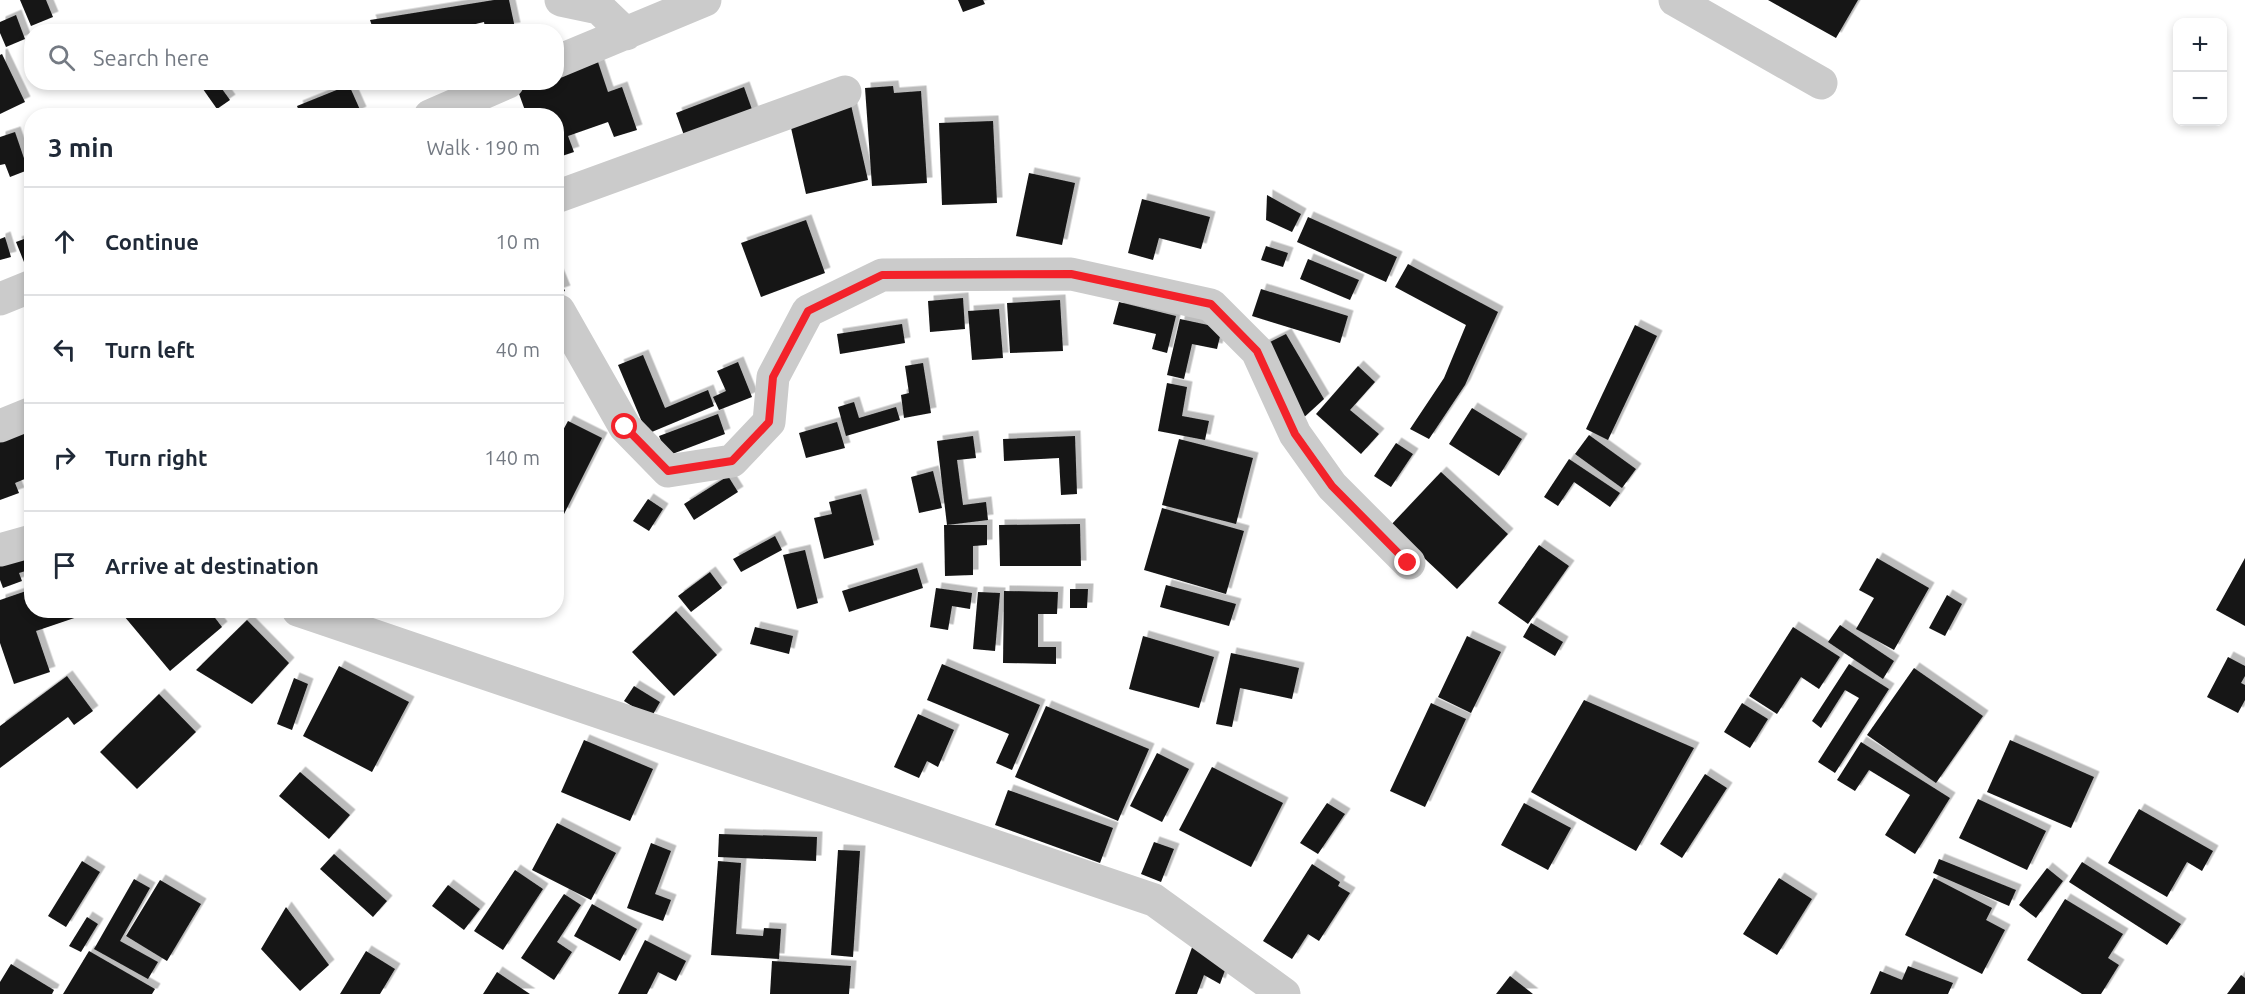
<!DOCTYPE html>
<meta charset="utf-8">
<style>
:root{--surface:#fff;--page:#f2f2f3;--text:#1f2937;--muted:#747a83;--line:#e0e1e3}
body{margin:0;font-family:Ubuntu,sans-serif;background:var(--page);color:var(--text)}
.controls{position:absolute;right:18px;top:18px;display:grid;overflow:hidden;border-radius:12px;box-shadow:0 3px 9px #0003}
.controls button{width:54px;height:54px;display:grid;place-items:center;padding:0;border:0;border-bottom:2px solid var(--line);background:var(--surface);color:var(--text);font:30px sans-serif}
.stop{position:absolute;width:18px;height:18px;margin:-14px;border:4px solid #f3222a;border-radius:50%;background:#fff}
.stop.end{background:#f3222a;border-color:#fff;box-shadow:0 2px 6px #0008}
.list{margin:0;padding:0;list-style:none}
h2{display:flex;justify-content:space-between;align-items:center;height:78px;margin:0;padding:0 24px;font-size:26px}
h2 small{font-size:20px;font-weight:400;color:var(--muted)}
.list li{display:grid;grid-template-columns:39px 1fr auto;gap:18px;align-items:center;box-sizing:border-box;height:108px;padding:0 24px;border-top:2px solid var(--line)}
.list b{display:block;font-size:22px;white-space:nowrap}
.list em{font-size:20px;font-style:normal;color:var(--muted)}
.icon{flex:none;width:33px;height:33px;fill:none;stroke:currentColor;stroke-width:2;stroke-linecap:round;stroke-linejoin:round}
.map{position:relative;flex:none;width:2245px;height:994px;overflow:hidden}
.search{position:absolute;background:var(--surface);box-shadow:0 3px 9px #0003;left:24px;top:24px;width:540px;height:66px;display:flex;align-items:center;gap:15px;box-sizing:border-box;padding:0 21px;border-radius:24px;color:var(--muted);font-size:22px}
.panel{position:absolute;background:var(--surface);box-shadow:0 3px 9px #0003;left:24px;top:108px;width:540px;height:510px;border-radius:24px}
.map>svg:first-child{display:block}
</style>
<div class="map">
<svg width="2245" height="994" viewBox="0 0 2245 994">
<defs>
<filter id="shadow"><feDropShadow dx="5.5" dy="-5.5" stdDeviation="0" flood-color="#0004"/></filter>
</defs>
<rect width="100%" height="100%" fill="#fff"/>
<path fill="#151515" filter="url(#shadow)" d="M20 0H46L53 17 31 26Z
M494 0H509L515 28 486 32 484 22 442 32H374L370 20Z
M958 0H983L985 4 963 12Z
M1768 0H1858L1836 38Z
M16 15 25 39 6 47 0 33V22Z
M2 54 25 102 0 114V55Z
M598 62 608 92 622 87 637 130 614 137 608 122 568 136 574 152 556 158V116H527L518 91 541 82H556V77Z
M198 82H217L230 100 217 109Z
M349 85 361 112 353 116H301L297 106Z
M893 86 894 93 921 91 927 183 872 186 865 88Z
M744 87 754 115 686 141 676 113Z
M851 105 868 180 806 194 789 119Z
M993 121 997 203 942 205 939 123Z
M15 132 28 170 10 177 5 164 0 165V137Z
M1029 173 1075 183 1062 245 1016 236Z
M1267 195 1301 214 1292 232 1266 220Z
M1142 199 1210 217 1201 249 1159 238 1153 260 1128 253Z
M1308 217 1397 257 1386 282 1297 242Z
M806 220 825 273 761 297 741 243Z
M32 236V259L24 262 16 242Z
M5 237 11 257 0 260V239Z
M1266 246 1288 253 1283 267 1261 260Z
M1308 259 1359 280 1350 300 1300 279Z
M1408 264 1498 312 1465 385 1429 439 1410 429 1444 378 1466 325 1395 287Z
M556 269 565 291 556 294Z
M1261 289 1348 316 1340 343 1252 316Z
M963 298 965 329 930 332 928 301Z
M1060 300 1063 351 1010 353 1007 303Z
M1119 302 1176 316 1167 353 1152 349 1156 334 1113 324Z
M999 309 1003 358 972 360 968 311Z
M1180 319 1222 328 1217 349 1192 344 1184 379 1167 375Z
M902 324 905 343 840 354 837 334Z
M1635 325 1657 336 1608 440 1586 429Z
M1286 334 1324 399 1300 421 1260 347Z
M643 355 665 408 708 390 714 406 647 434 618 365Z
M738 362 752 397 719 410 713 397 726 391 717 371Z
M923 363 931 413 904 418 901 395 909 393 905 366Z
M1358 366 1375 382 1350 410 1379 434 1361 454 1316 414Z
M1167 383 1187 387 1182 416 1209 421 1205 440 1158 431Z
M854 402 859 418 896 407 900 420 846 436 838 407Z
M1472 408 1522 439 1499 476 1449 444Z
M718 414 725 434 667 456 659 436Z
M568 421 602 438 564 514 556 510V443Z
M837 422 845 448 806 458 799 433Z
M32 425V476L15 483 19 493 0 500V438Z
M1589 435 1636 469 1622 488 1575 454Z
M973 436 976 458 957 460 963 505 986 502 988 520 947 525 937 441Z
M1075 436 1077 494 1061 495 1059 458 1004 461 1003 439Z
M1179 439 1253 458 1236 524 1162 505Z
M1396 443 1413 454 1391 487 1374 476Z
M1569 459 1620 493 1610 507 1574 482 1558 506 1544 497Z
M933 471 942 508 919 513 911 477Z
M1441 472 1508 534 1457 589 1390 526Z
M728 476 738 492 694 520 684 504Z
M861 494 874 545 824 559 814 518 832 514 829 502Z
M648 499 663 509 649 531 633 521Z
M1162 508 1244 531 1226 594 1144 570Z
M1080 524 1081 566H1000L999 525Z
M944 525H987V545L973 546V575L945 576Z
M775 536 782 550 741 572 733 559Z
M1539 545 1569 566 1528 624 1498 603Z
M32 546V569L19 573 22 581 3 588 0 580V557Z
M805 550 818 603 797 609 783 555Z
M1877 558 1929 588 1894 650 1856 629 1874 598 1859 590Z
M2245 558V626L2216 610Z
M917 568 923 588 849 612 842 591Z
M710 572 722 588 691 612 678 596Z
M1166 585 1236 604 1229 626 1160 607Z
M936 588 972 593 970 609 952 606 948 630 930 627Z
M32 589V610L95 611 36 631 50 672 14 684 0 643V600Z
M1070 589H1088L1087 608H1070Z
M1004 591 1058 592 1057 614H1038V647H1056V664L1003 663Z
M978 592 1000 593 995 651 973 649Z
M1947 595 1962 604 1945 636 1929 628Z
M119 610H209L222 627 170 671Z
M676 611 717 655 674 696 632 652Z
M247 620 289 663 252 704 196 670Z
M1531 623 1563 642 1555 656 1523 637Z
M1840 625 1894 661 1883 679 1828 642Z
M755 627 793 636 789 654 750 644Z
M1793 627 1840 657 1819 689 1801 677 1777 714 1749 696Z
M1143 636 1214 657 1199 708 1129 689Z
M1467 636 1501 652 1471 713 1438 697Z
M1231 653 1299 668 1292 699 1240 688 1232 727 1216 724Z
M2228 657 2245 666V676L2241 683 2245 685V700L2238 713 2207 697Z
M942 664 1040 705 1012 770 996 763 1009 734 927 700Z
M1849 664 1889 689 1835 773 1818 762 1859 698 1845 690 1821 728 1812 721Z
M339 666 409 702 372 772 303 736Z
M1914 668 1983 716 1936 783 1867 735Z
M67 676 93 711 74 725 68 717 0 768V726Z
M294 678 308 684 292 730 277 724Z
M634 686 660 702 651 718 624 701Z
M159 694 196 732 137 789 100 752Z
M1584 700 1694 748 1636 851 1531 792Z
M1431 703 1466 719 1425 807 1390 791Z
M1742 703 1768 719 1750 748 1724 732Z
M1046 706 1149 749 1118 821 1015 777Z
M918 714 954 730 938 767 927 761 919 778 894 767Z
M584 740 653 769 630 821 561 792Z
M2010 740 2094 777 2071 828 1987 792Z
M1861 742 1950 798 1915 854 1885 835 1910 795 1869 770 1855 791 1837 780Z
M1157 753 1189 769 1162 822 1130 806Z
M1212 767 1283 803 1251 867 1179 830Z
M300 772 350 815 329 839 279 796Z
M1705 774 1727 788 1682 858 1660 844Z
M1008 790 1113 828 1100 863 995 825Z
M1978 799 2046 831 2027 870 1959 838Z
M1327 803 1345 814 1318 854 1300 843Z
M1524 803 1571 828 1548 870 1501 845Z
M2139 809 2213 851 2202 871 2187 862 2167 897 2108 863Z
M557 823 616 853 591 900 532 870Z
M719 834 817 837 816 861 718 857Z
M1154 842 1174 849 1161 882 1141 874Z
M651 843 671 851 655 894 671 900 663 921 627 908Z
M838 850 860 851 853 957 831 955Z
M334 854 387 901 373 917 320 869Z
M1939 859 2016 890 2009 906 1933 873Z
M82 861 100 872 66 927 48 916Z
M718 861 741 863 736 934 763 936 764 928 781 929 779 959 711 955Z
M2082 862 2181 924 2167 945 2069 882Z
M1312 864 1340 882 1338 886 1350 893 1319 941 1308 934 1292 959 1263 941Z
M2047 868 2063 881 2036 918 2019 905Z
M515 870 543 889 503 950 474 931Z
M1779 878 1812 899 1777 955 1743 934Z
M1934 878 1992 908 1986 920 2005 930 1982 974 1905 935Z
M134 879 150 888 120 941 158 962 148 979 94 949Z
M160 880 201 904 167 961 126 936Z
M448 885 480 909 464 930 432 906Z
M564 894 581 905 557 942 572 952 554 980 521 958Z
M2065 899 2123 934 2108 958 2119 965 2101 994H2082L2027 960Z
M592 904 637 929 620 961 574 936Z
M286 907 329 965 300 991 261 949Z
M87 917 98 924 81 952 69 946Z
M645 940 686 961 676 981 658 972 647 994H618Z
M1194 942 1228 962 1220 984 1204 975 1197 994H1175Z
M89 951 155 989 152 994H63Z
M366 951 395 969 380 994H340Z
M772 961 851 966 849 994H770Z
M11 964 54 990 52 994H0V982Z
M1908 966 1953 983 1948 994H1870L1880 971 1902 980Z
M497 972 530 994H483Z
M2241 975 2245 978V994H2227Z
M1510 976 1533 994H1496Z"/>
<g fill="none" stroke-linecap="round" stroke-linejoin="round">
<path stroke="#cbcbcb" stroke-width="33" d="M561 0 599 8 626 34
M1675 0 1821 83
M556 62 705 0
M430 116 508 82
M556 197 845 92
M0 299 32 286
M556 312 559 311 625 427 668 471 732 461 769 422 773 377 808 311 882 275 1071 274 1211 305 1257 351 1295 434 1332 486 1409 563
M0 426 32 413
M0 550 32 541
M298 610 1154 900 1284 994"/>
</g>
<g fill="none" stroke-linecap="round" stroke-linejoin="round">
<path stroke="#f3222a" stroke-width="8" d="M625 427 668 471 732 461 769 422 773 377 808 311 882 275 1071 274 1211 304 1257 351 1295 434 1332 486 1408 563"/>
</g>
</svg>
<div class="controls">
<button>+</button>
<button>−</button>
</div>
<div class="stop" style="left:625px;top:427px"></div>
<div class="stop end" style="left:1408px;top:563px"></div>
<div class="search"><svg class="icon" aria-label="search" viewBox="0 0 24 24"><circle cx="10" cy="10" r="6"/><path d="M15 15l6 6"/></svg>Search here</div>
<section class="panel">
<h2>3 min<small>Walk · 190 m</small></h2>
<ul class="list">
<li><svg class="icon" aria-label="ahead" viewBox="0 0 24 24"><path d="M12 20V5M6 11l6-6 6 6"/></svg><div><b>Continue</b></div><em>10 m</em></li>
<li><svg class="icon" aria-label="left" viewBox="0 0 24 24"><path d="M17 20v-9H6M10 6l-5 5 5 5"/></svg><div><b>Turn left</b></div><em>40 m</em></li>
<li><svg class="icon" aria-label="right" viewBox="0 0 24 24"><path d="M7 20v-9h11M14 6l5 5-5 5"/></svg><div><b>Turn right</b></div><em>140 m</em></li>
<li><svg class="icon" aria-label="arrive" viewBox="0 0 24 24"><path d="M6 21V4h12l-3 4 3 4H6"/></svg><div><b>Arrive at destination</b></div></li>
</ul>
</section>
</div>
